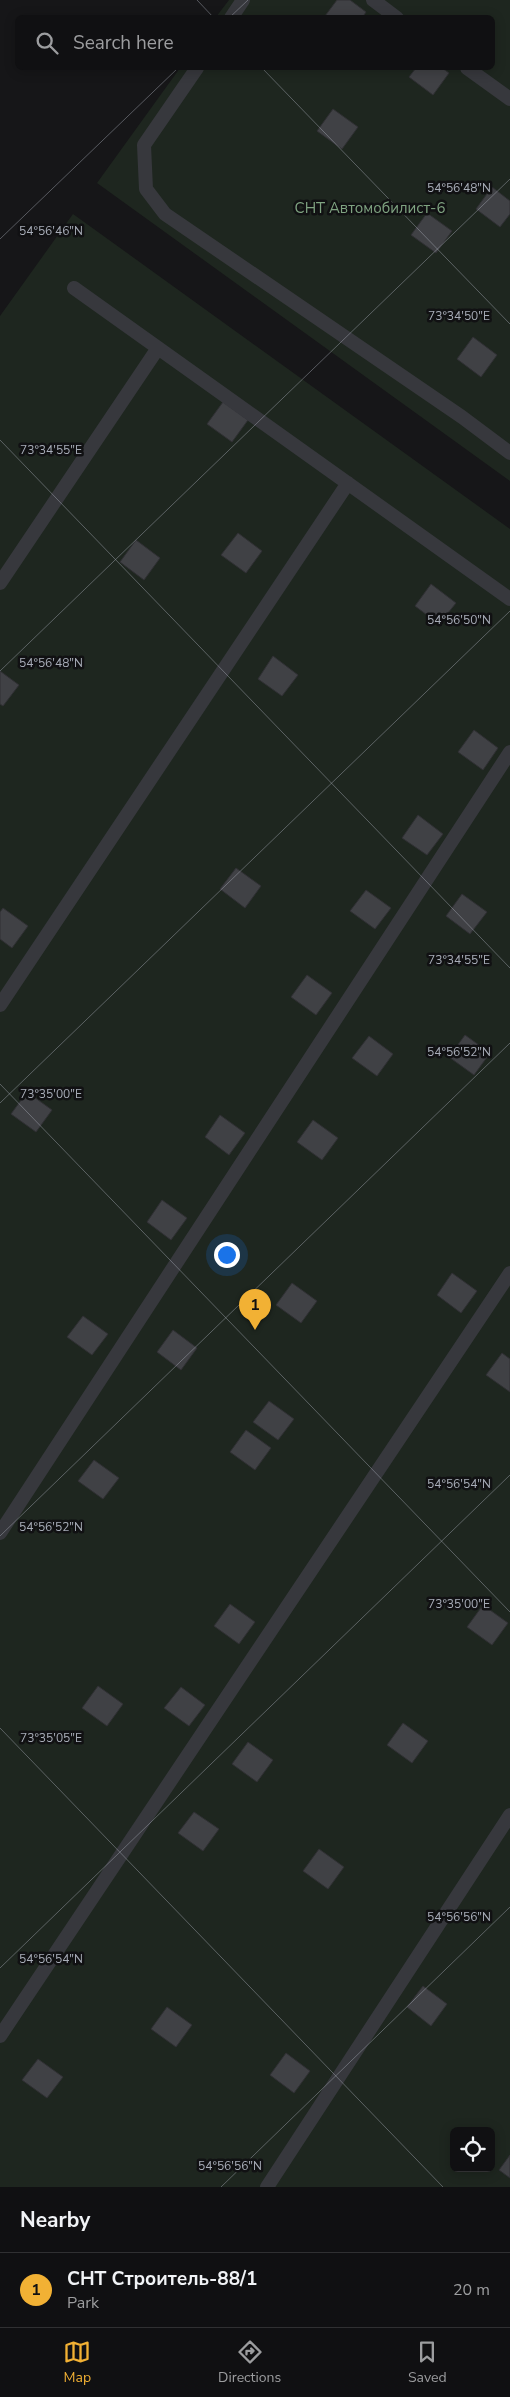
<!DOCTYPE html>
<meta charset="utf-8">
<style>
:root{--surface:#101012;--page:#19191b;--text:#f1f3f6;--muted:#9c9d9f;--line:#303032;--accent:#f2b134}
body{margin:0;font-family:"Nunito Sans",sans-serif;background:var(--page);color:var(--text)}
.controls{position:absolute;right:15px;bottom:15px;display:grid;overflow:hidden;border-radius:8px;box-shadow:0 2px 12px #0003}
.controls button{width:45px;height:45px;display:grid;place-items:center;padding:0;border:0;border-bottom:1px solid var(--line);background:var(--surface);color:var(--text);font:25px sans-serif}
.you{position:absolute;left:226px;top:1254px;width:18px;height:18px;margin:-12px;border:4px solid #fff;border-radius:50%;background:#1a73e8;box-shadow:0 0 0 8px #1a73e833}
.badge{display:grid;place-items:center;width:32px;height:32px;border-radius:50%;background:var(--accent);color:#111;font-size:16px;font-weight:700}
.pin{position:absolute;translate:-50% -41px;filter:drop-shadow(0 1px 2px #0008)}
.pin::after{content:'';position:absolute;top:26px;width:18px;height:15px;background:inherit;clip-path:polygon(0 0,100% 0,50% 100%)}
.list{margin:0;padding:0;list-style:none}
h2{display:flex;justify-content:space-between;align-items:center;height:65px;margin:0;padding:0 20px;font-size:21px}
h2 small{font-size:16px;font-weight:400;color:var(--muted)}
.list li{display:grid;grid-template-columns:32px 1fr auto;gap:15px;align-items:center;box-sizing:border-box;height:75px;padding:0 20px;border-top:1px solid var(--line)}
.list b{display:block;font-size:19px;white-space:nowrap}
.list p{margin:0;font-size:16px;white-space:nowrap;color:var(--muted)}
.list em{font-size:16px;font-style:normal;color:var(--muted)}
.icon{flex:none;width:28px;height:28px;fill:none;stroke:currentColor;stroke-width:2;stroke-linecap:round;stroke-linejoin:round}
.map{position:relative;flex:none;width:510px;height:2187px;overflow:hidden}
.search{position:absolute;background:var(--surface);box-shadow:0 2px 12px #0003;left:15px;right:15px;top:15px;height:55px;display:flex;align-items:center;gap:12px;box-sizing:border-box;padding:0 18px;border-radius:8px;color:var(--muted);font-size:19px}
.sheet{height:140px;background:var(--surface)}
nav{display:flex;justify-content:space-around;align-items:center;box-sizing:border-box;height:70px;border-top:1px solid var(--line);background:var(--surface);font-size:14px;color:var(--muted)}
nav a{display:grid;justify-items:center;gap:2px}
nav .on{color:var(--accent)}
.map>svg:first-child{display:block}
</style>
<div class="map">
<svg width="510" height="2187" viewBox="0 0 510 2187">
<rect width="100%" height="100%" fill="#161618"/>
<path fill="#1e261f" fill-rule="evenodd" d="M229 0H510V481L97 183 180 68H492V18L216 17Z
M73 214 510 529V2187H0V316ZM454 2131H491V2168H454Z"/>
<path fill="#404145" stroke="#303034" d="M337 0H350L366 12 362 18H328L325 16Z
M416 68H442L449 73 433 95 409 77Z
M333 109 358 127 342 149 317 131Z
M492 187 510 201V214L500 227 476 209Z
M427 213 452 231 436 253 411 235Z
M473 337 497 355 481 377 457 359Z
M223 402 248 420 232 442 207 424Z
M238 533 262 551 246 573 221 555Z
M136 540 160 558 144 580 120 562Z
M431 584 456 603 439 624 415 606Z
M273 656 298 675 282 696 258 679Z
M0 671 19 685 3 706 0 704Z
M474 730 498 748 483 770 458 752Z
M418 815 443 834 427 855 402 838Z
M236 868 261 886 245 908 220 889Z
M366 890 391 908 375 929 350 911Z
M462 894 487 912 470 934 446 916Z
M3 908 28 926 12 948 0 939V912Z
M307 975 332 993 316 1015 291 997Z
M465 1035 490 1053 474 1075 449 1057Z
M369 1036 393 1054 377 1076 352 1058Z
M27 1092 52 1110 36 1132 11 1114Z
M220 1115 245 1133 229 1155 205 1137Z
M313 1120 338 1138 322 1160 297 1142Z
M162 1200 187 1218 171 1240 147 1222Z
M452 1273 477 1291 461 1313 437 1295Z
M292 1283 317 1301 301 1323 276 1305Z
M83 1316 108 1334 92 1355 67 1337Z
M173 1330 197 1348 181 1370 157 1352Z
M502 1353 510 1359V1392L486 1375Z
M269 1401 294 1419 278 1440 253 1422Z
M246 1430 271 1448 255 1470 230 1452Z
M94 1460 119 1478 103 1499 78 1481Z
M230 1604 255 1622 239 1644 214 1626Z
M483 1605 508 1623 492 1645 467 1627Z
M98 1686 123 1704 107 1726 82 1708Z
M181 1687 205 1705 189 1726 164 1708Z
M403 1723 428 1741 412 1763 387 1745Z
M248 1742 273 1760 257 1782 232 1764Z
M194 1812 219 1829 203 1851 178 1833Z
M319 1849 344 1867 328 1889 303 1871Z
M423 1986 447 2004 431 2026 407 2007Z
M167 2007 192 2025 176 2047 151 2029Z
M286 2053 310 2071 294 2093 270 2075Z
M38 2059 63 2077 47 2098 22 2080Z
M510 2155V2178L499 2170Z"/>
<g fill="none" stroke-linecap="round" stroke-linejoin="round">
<path stroke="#37383d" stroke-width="14" d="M373 0 397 18
M231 18 243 0
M197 68 144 145 146 189 165 214 462 417 510 453
M467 68 510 99
M74 288 510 599
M0 583 158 348
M0 1005 348 483
M0 1533 510 752
M0 2036 510 1273
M267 2187 510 1815"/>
</g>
<path fill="none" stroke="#a8adb8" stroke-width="1" stroke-opacity="0.45" d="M197 0 214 18M229 18 248 0M262 68 510 324M0 239 178 68M0 440 510 968M0 671 510 179M0 1084 510 1612M0 1103 510 611M0 1536 510 1043M0 1728 443 2187M0 1968 510 1475M221 2187 510 1907"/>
<g text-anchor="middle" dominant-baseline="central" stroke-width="5" stroke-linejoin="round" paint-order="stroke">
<g font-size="15" fill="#7fa381" stroke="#111113">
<text x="370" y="208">СНТ Автомобилист-6</text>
</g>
</g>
<g font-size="12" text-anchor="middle" fill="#a8adb8" stroke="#111113" stroke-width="5" stroke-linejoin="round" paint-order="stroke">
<text x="459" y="192">54°56'48"N</text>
<text x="51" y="235">54°56'46"N</text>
<text x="459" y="320">73°34'50"E</text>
<text x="51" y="454">73°34'55"E</text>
<text x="459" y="624">54°56'50"N</text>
<text x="51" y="667">54°56'48"N</text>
<text x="459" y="964">73°34'55"E</text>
<text x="459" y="1056">54°56'52"N</text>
<text x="51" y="1098">73°35'00"E</text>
<text x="459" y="1488">54°56'54"N</text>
<text x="51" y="1531">54°56'52"N</text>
<text x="459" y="1608">73°35'00"E</text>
<text x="51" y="1742">73°35'05"E</text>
<text x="459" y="1921">54°56'56"N</text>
<text x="51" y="1963">54°56'54"N</text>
<text x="230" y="2170">54°56'56"N</text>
</g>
</svg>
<div class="controls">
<button><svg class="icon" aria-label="locate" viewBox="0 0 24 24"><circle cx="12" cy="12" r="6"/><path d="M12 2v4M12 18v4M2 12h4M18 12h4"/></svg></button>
</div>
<div class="you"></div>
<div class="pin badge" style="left:255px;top:1330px">1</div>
<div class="search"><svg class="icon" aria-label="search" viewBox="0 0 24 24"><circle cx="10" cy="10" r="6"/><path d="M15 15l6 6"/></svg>Search here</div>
</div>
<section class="sheet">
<h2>Nearby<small></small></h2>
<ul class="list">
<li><span class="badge">1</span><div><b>СНТ Строитель-88/1</b><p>Park</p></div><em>20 m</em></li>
</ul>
</section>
<nav>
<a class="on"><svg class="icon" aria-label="map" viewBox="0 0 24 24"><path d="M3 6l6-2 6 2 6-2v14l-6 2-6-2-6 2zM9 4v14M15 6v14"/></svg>Map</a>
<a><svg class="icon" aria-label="directions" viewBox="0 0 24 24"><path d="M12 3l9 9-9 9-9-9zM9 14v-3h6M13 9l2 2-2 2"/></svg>Directions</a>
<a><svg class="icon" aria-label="saved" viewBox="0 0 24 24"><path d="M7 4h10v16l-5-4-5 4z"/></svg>Saved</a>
</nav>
